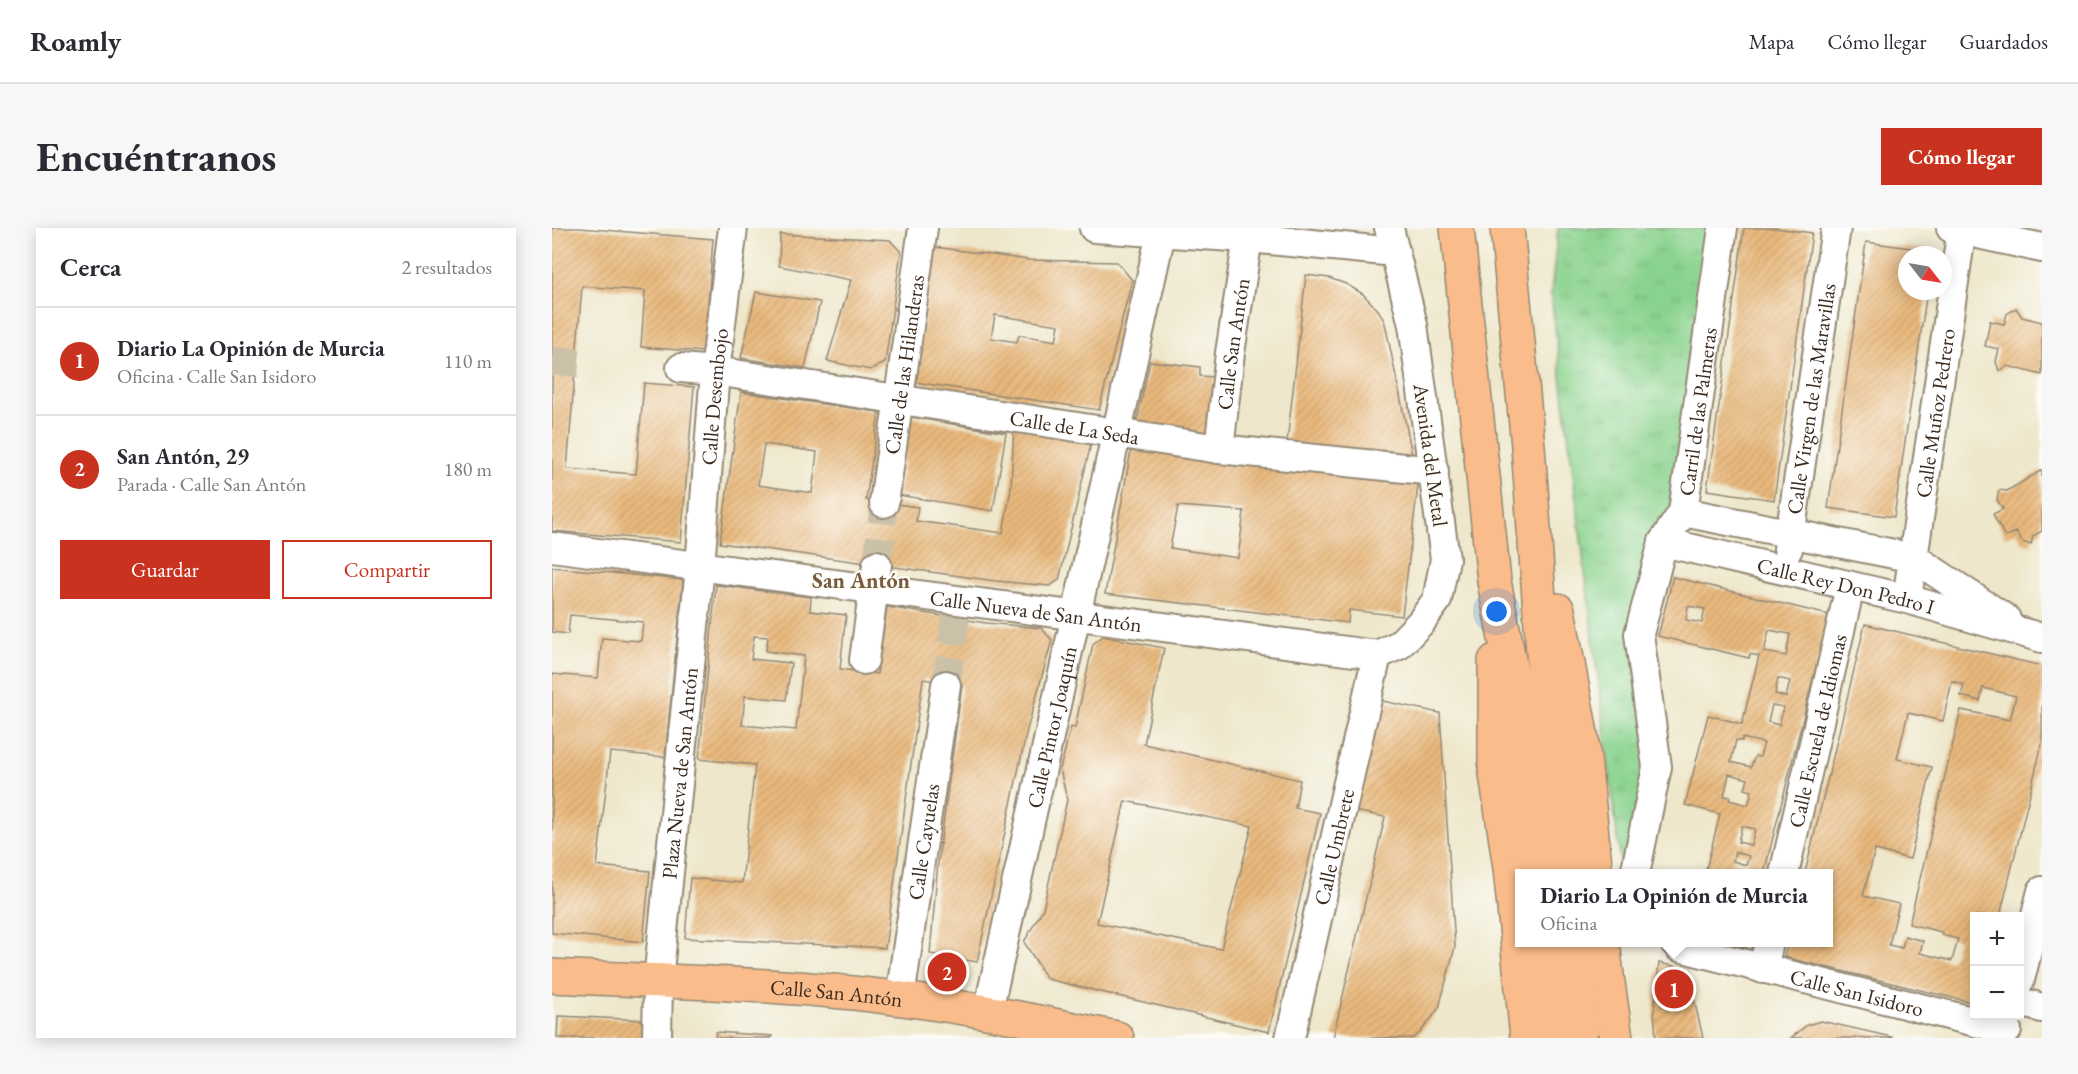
<!DOCTYPE html>
<html lang="es">
<meta charset="utf-8">
<style>
:root{--surface:#fff;--page:#f7f7f7;--text:#2b2b33;--muted:#7c7c81;--line:#e1e1e2;--accent:#c8321e}
body{margin:0;font-family:"EB Garamond",serif;background:var(--page);color:var(--text)}
.controls{position:absolute;right:18px;bottom:18px;display:grid;overflow:hidden;border-radius:0px;box-shadow:0 3px 15px #0003}
.controls button{width:54px;height:54px;display:grid;place-items:center;padding:0;border:0;border-bottom:2px solid var(--line);background:var(--surface);color:var(--text);font:30px sans-serif}
.compass{position:absolute;left:1346px;top:18px;width:54px;height:54px;border-radius:50%;background:var(--surface);box-shadow:0 3px 15px #0003;rotate:121deg}
.you{position:absolute;left:945px;top:384px;width:21px;height:21px;margin:-15px;border:4px solid #fff;border-radius:50%;background:#1a73e8;box-shadow:0 0 0 9px #1a73e833}
.badge{display:grid;place-items:center;width:39px;height:39px;border-radius:50%;background:var(--accent);color:#fff;font-size:20px;font-weight:700}
.pin{position:absolute;translate:-50% -50%;border:3px solid #fff;box-shadow:0 2px 6px #0006}
.popup{position:absolute;left:963px;top:641px;width:318px;height:78px;box-sizing:border-box;display:grid;place-content:center;border-radius:0px;background:var(--surface);filter:drop-shadow(0 2px 4px #0005);font-size:20px;white-space:nowrap;color:var(--muted)}
.popup b{font-size:22px;color:var(--text)}
.popup::after{content:'';position:absolute;left:50%;top:100%;margin-left:-12px;border:12px solid transparent;border-top-color:var(--surface)}
.list{margin:0;padding:0;list-style:none}
h2{display:flex;justify-content:space-between;align-items:center;height:78px;margin:0;padding:0 24px;font-size:26px}
h2 small{font-size:20px;font-weight:400;color:var(--muted)}
.list li{display:grid;grid-template-columns:39px 1fr auto;gap:18px;align-items:center;box-sizing:border-box;height:108px;padding:0 24px;border-top:2px solid var(--line)}
.list b{display:block;font-size:22px;white-space:nowrap}
.list p{margin:0;font-size:20px;white-space:nowrap;color:var(--muted)}
.list em{font-size:20px;font-style:normal;color:var(--muted)}
.actions{display:flex;gap:12px;padding:18px 24px}
.actions a{flex:1;padding:14px 0;border:2px solid var(--accent);border-radius:0px;text-align:center;font-size:21px;color:var(--accent)}
.actions .main{background:var(--accent);color:#fff}
.map{position:relative;flex:none;width:1490px;height:810px;overflow:hidden;border-radius:0px}
header{display:flex;align-items:center;gap:36px;box-sizing:border-box;height:84px;padding:0 30px;background:var(--surface);border-bottom:2px solid var(--line)}
header strong{font-size:28px}
nav{display:flex;gap:33px;margin-inline-start:auto;font-size:21px}
.intro{display:flex;align-items:center;justify-content:space-between;box-sizing:border-box;height:144px;padding:0 36px}
h1{margin:0;font-size:42px}
.button{padding:15px 27px;border-radius:0px;background:var(--accent);color:#fff;font-size:21px;font-weight:700}
main{display:flex;gap:36px;padding:0 36px}
aside{flex:1;background:var(--surface);border-radius:0px;box-shadow:0 3px 15px #0003}
.map>svg:first-child{display:block}
</style>
<header>
<strong>Roamly</strong>
<nav><a>Mapa</a><a>Cómo llegar</a><a>Guardados</a></nav>
</header>
<div class="intro"><h1>Encuéntranos</h1><a class="button">Cómo llegar</a></div>
<main>
<aside>
<h2>Cerca<small>2 resultados</small></h2>
<ul class="list">
<li><span class="badge">1</span><div><b>Diario La Opinión de Murcia</b><p>Oficina · Calle San Isidoro</p></div><em>110 m</em></li>
<li><span class="badge">2</span><div><b>San Antón, 29</b><p>Parada · Calle San Antón</p></div><em>180 m</em></li>
</ul>
<div class="actions"><a class="main">Guardar</a><a>Compartir</a></div>
</aside>
<div class="map">
<svg width="1490" height="810" viewBox="0 0 1490 810">
<defs>
<pattern id="park-tufts" width="24" height="20" patternUnits="userSpaceOnUse" patternTransform="scale(1.5)"><rect width="24" height="20" fill="#8ad38e"/><path d="M3 7l-1-3M5 7V3M7 7l1-3M15 17l-1-3M17 17v-4M19 17l1-3" fill="none" stroke="#78b57a"/></pattern>
<pattern id="building-hatch" width="6" height="6" patternUnits="userSpaceOnUse" patternTransform="scale(1.5)"><rect width="6" height="6" fill="#e9b97d"/><path d="M-1 1l2-2M0 6l6-6M5 7l2-2" fill="none" stroke="#c99f6c"/></pattern>
</defs>
<rect width="100%" height="100%" fill="#fdfcf7"/>
<filter id="ink" filterUnits="userSpaceOnUse"><feTurbulence type="fractalNoise" baseFrequency=".0167" numOctaves="2"/><feDisplacementMap in="SourceGraphic" scale="12" xChannelSelector="R" yChannelSelector="G"/><feConvolveMatrix kernelMatrix="1 2 1 2 8 2 1 2 1" color-interpolation-filters="sRGB"/></filter>
<filter id="wash" filterUnits="userSpaceOnUse"><feTurbulence type="fractalNoise" baseFrequency=".008" numOctaves="4" result="noise"/><feDisplacementMap in="SourceGraphic" scale="24" xChannelSelector="R" yChannelSelector="G"/><feGaussianBlur stdDeviation="1.35" result="paint"/><feColorMatrix in="noise" values="0 0 0 0 0 0 0 0 0 0 0 0 0 0 0 0 0 1.4 0 .05"/><feComposite in="paint" operator="in"/></filter>
<g filter="url(#wash)">
<rect width="100%" height="100%" fill="#eee7cb"/>
<path fill="url(#park-tufts)" stroke="#627e56" stroke-width="1.5" d="M1006 0H1171L1131 284 1087 405 1105 539 1072 645 1068 630 999 66Z"/>
<g id="blocks">
<path fill="url(#building-hatch)" fill-rule="evenodd" d="M0 0H27L161 11 152 124 89 119 93 63 30 58 15 241 84 246 92 155 142 159 129 314 0 303Z
M1192 0H1223L1260 5 1222 272 1155 262Z
M228 6 338 12 349 24 333 135 318 142 275 133 299 52 227 38Z
M1314 14 1381 23 1380 27H1355V63H1375L1342 289 1276 280Z
M383 19 477 32 565 34 580 52 547 182 363 154ZM443 87 507 97 504 113 467 107 465 114 439 110Z
M754 47 777 50 794 56 811 66 827 83 833 95 861 231 735 215Z
M204 64 268 74 253 140 189 130Z
M1464 80 1470 89 1490 94V147L1456 138 1447 143 1444 134 1447 121 1433 118 1438 93 1452 96 1455 86Z
M598 133 648 139V148L663 149 656 207 584 197Z
M189 164 327 184 314 272 366 279 364 293 451 305 459 261 462 196 541 207 507 352 498 358 444 353 168 315ZM212 216 265 224 260 265 206 257Z
M359 189 454 205 441 283 346 267Z
M580 217 867 249 850 388 797 382 796 395 553 366ZM626 278 692 283 686 330 618 320Z
M1490 242V303L1481 308 1479 317 1470 314 1464 304 1453 309 1441 286 1451 281 1445 272 1447 262 1455 263Z
M0 339 131 352 113 529 58 524 55 552 45 638 98 643 91 714 0 705V446L46 450 50 410 89 413 91 394 18 387 16 406 0 404Z
M1121 349 1277 387 1212 645H1153L1168 586 1133 577 1156 487 1190 496 1207 428 1198 426 1197 430 1106 408ZM1136 378 1153 381 1150 395 1134 392ZM1217 402 1238 406 1234 428 1212 424ZM1226 450 1238 453 1234 469 1223 466ZM1220 477 1232 479 1227 497 1216 494ZM1190 510 1212 515 1208 529 1203 528 1199 539 1179 534 1184 512 1190 513ZM1177 546 1196 551 1193 561 1200 563 1196 577 1177 572 1178 569 1172 568ZM1190 598 1203 601 1199 617 1186 614ZM1183 624 1197 628 1194 637 1181 633Z
M164 357 259 369 258 383 294 387 288 441 325 446 335 379 434 395 489 400 500 412 475 502 425 734 378 726 386 634 410 457 371 451 333 720 133 710 138 650 190 655 203 537 147 531ZM202 408 216 409 214 423 252 428 244 502 190 497 193 468 234 472 239 435 199 431Z
M1313 396 1490 438V516L1448 688H1422V775L1232 729 1236 714H1276V645H1253ZM1400 453 1412 457 1409 468 1428 473 1431 460 1464 468 1458 492 1409 482 1357 696 1390 704 1389 707 1406 711 1400 733 1368 725 1371 713 1353 708 1350 720 1337 717 1347 676 1311 668 1323 622 1358 631 1380 539 1345 531 1356 485 1391 493Z
M551 408 612 420 592 516 748 552 743 580 768 585 717 804 495 751 472 714 491 681 515 572 508 541 519 499 523 500 541 416ZM573 573 700 598 669 721 545 695Z
M826 472 888 485 903 719 887 780 868 805 861 810H781L833 589 802 583Z
M1179 714H1195L1194 719Z
M1107 735 1135 741 1151 810H1104L1102 783Z
M6 788 95 792 94 810H5Z
M1269 793 1340 809V810H1239L1255 797Z
M164 804 220 808 219 810H163Z"/>
</g>
</g>
<g filter="url(#ink)">
<use href="#blocks" fill-opacity="0" stroke="#948874" stroke-width="1.5"/>
<g fill="none" stroke-linecap="round" stroke-linejoin="round">
<path stroke="#cac1a8" stroke-width="28" stroke-dasharray="28 14" stroke-linecap="butt" d="M0 133 27 135
M325 337 332 275
M394 457 406 373"/>
<defs>
<g id="minor">
<path d="M542 0 696 10 843 24"/>
<path d="M1399 0 1490 20"/>
<path id="s1" d="M129 140 163 143 667 221 882 243"/>
<path id="s2" d="M667 221 678 125 696 10"/>
<path id="s3" d="M332 275 371 0"/>
<path d="M1131 284 1362 330 1454 391"/>
<path id="s4" d="M1111 314 1355 371 1490 410"/>
<path id="s5" d="M0 319 825 427"/>
<path id="s6" d="M1236 321 1284 0"/>
<path id="s7" d="M1355 371 1410 0"/>
<path d="M825 427 847 417 869 394 885 372 893 331 861 97 837 0"/>
<path d="M312 432 325 337"/>
<path id="s8" d="M1083 646 1105 539 1087 406 1111 314 1131 284 1171 0"/>
<path id="s9" d="M1232 646 1298 359"/>
<path id="s10" d="M1123 714 1127 719 1455 802"/>
<path d="M1211 741 1217 714"/>
<path d="M1468 752 1490 663"/>
<path id="s11" d="M348 770 394 457"/>
<path d="M1468 774 1490 780"/>
<path id="s12" d="M436 783 609 5"/>
<path id="s13" d="M105 810 106 753 148 339 163 143 181 0"/>
<path id="s14" d="M738 810 825 427"/>
</g>
<g id="major">
<path id="s15" d="M0 748C116 754 234 755 350 771 422 780 493 795 565 810"/>
<path d="M1055 748 1064 810"/>
</g>
<path id="highway" d="M905 0 942 353 972 509 988 646
M955 0 976 218 997 508 1013 646
M1006 382 1030 511 1044 646
M943 433V539L958 640 975 810
M996 714 1006 801
M1021 714 1030 800
M1051 714 1055 748"/>
</defs>
<use href="#minor" stroke="#948874" stroke-width="32"/>
<use href="#major" stroke="#948874" stroke-width="36"/>
<use href="#highway" stroke="#948874" stroke-width="36"/>
<use href="#minor" stroke="#fff" stroke-width="28"/>
<use href="#major" stroke="#f9bc8a" stroke-width="33"/>
<use href="#highway" stroke="#f9bc8a" stroke-width="33"/>
</g>
</g>
<g text-anchor="middle" dominant-baseline="central" stroke-width="4.5" stroke-linejoin="round" paint-order="stroke">
<g font-size="21" fill="#3b2a1e" stroke="#fdfcf7">
<text stroke="none"><textPath href="#s2" startOffset="106">Calle San Antón</textPath></text>
<text stroke="none"><textPath href="#s3" startOffset="140">Calle de las Hilanderas</textPath></text>
<text stroke="none"><textPath href="#s13" startOffset="644">Calle Desembojo</textPath></text>
<text stroke="none"><textPath href="#s6" startOffset="152">Calle Virgen de las Maravillas</textPath></text>
<text stroke="none"><textPath href="#s8" startOffset="476">Carril de las Palmeras</textPath></text>
<text stroke="none"><textPath href="#s7" startOffset="188">Calle Muñoz Pedrero</textPath></text>
<text stroke="none"><textPath href="#s1" startOffset="398">Calle de La Seda</textPath></text>
<text transform="translate(879 227) rotate(82)">Avenida del Metal</text>
<text stroke="none"><textPath href="#s4" startOffset="188">Calle Rey Don Pedro I</textPath></text>
<text stroke="none"><textPath href="#s5" startOffset="488">Calle Nueva de San Antón</textPath></text>
<text stroke="none"><textPath href="#s12" startOffset="291">Calle Pintor Joaquín</textPath></text>
<text stroke="none"><textPath href="#s9" startOffset="147">Calle Escuela de Idiomas</textPath></text>
<text stroke="none"><textPath href="#s13" startOffset="266">Plaza Nueva de San Antón</textPath></text>
<text stroke="none"><textPath href="#s11" startOffset="158">Calle Cayuelas</textPath></text>
<text stroke="none"><textPath href="#s14" startOffset="196">Calle Umbrete</textPath></text>
<text stroke="none"><textPath href="#s10" startOffset="190">Calle San Isidoro</textPath></text>
<text stroke="none"><textPath href="#s15" startOffset="285">Calle San Antón</textPath></text>
</g>
<g font-size="22" font-weight="bold" fill="#785c3f" stroke="#fdfcf7">
<text x="309" y="352">San Antón</text>
</g>
</g>
</svg>
<div class="controls">
<button>+</button>
<button>−</button>
</div>
<svg class="compass" viewBox="-18 -18 36 36"><path d="M0-13l5 13h-10z" fill="#e53935"/><path d="M0 13l5-13h-10z" fill="#7c7c81"/></svg>
<div class="you"></div>
<div class="pin badge" style="left:1122px;top:761px">1</div>
<div class="popup"><b>Diario La Opinión de Murcia</b>Oficina</div>
<div class="pin badge" style="left:395px;top:744px">2</div>
</div>
</main>
